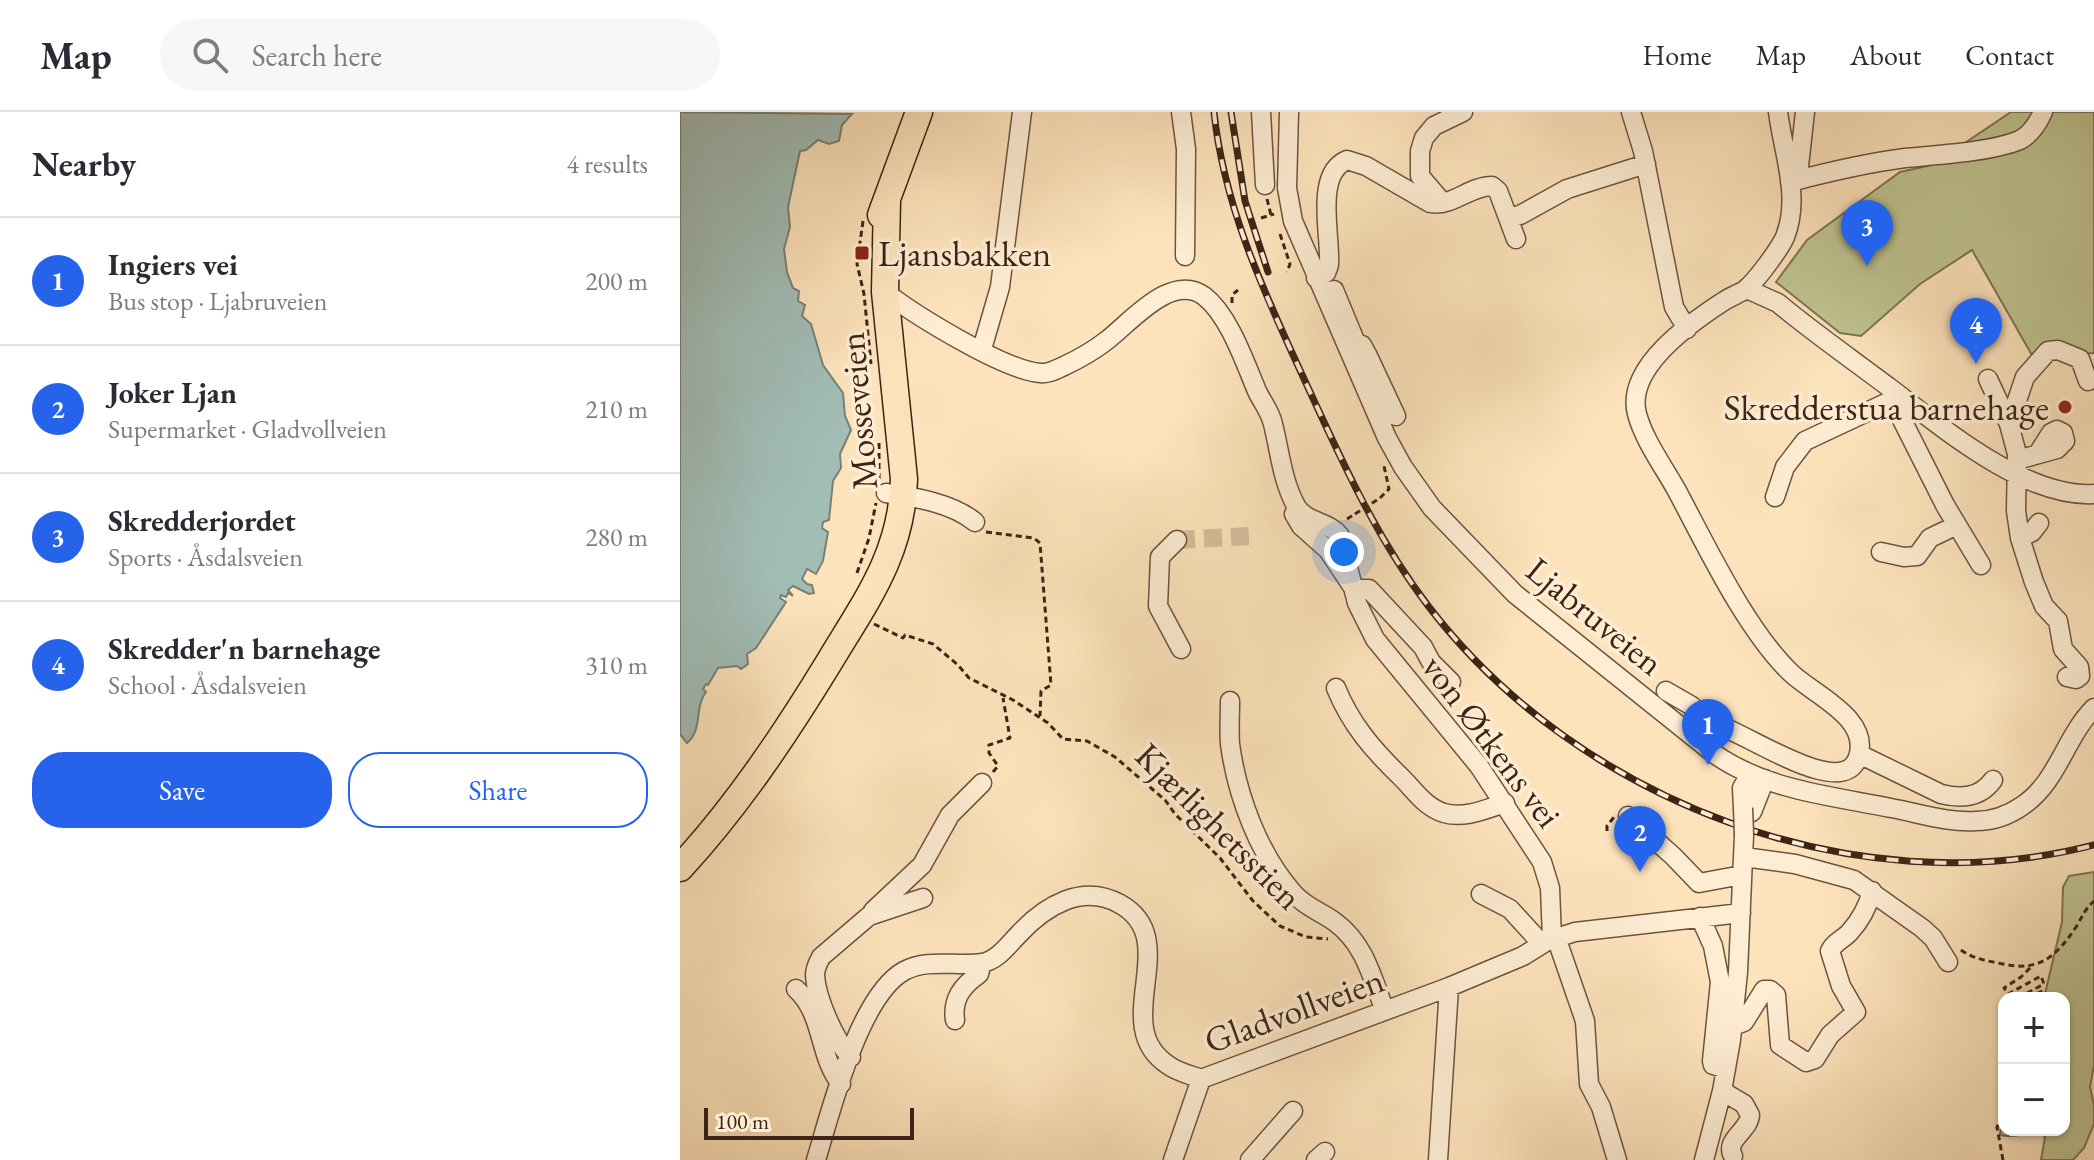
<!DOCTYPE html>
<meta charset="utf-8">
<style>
:root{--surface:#fff;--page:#f7f7f7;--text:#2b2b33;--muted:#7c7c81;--line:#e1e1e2;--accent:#2563eb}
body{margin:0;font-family:"EB Garamond",serif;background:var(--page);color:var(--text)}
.controls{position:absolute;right:24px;bottom:24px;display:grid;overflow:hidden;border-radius:16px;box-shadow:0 2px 6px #0004}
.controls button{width:72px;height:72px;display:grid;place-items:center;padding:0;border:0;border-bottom:2px solid var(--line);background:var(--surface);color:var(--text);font:40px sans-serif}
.scale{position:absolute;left:24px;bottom:20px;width:210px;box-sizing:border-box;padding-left:8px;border:4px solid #3d2417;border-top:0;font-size:22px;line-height:28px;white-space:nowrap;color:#3d2417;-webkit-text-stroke:6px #feedd3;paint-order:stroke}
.you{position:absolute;left:664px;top:440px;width:28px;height:28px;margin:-20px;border:6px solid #fff;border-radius:50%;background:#1a73e8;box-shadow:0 0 0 12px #1a73e833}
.badge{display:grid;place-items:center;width:52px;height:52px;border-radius:50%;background:var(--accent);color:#fff;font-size:26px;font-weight:700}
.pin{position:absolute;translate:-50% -66px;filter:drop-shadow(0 2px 4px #0008)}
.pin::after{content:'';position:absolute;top:42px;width:28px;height:24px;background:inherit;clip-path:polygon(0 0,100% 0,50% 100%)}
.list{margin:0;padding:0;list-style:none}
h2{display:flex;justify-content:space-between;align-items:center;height:104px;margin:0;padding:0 32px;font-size:34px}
h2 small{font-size:26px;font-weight:400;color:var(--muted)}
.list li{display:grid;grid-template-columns:52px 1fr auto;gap:24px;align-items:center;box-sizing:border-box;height:128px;padding:0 32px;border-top:2px solid var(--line)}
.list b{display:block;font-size:30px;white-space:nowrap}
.list p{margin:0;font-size:26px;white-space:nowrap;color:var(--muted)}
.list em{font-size:26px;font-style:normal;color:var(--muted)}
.actions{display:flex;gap:16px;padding:24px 32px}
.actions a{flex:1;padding:18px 0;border:2px solid var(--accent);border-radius:32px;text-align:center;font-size:28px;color:var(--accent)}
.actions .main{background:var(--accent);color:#fff}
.icon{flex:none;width:44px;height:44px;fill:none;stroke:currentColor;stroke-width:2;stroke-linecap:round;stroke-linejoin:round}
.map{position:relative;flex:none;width:1414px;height:1048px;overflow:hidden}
header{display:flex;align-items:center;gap:48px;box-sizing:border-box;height:112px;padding:0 40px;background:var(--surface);border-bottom:2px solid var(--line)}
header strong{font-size:38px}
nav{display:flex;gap:44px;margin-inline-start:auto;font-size:28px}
.search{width:560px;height:72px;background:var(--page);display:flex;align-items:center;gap:20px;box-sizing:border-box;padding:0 28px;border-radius:44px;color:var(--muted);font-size:30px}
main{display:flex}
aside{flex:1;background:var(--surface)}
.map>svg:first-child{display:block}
</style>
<header>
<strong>Map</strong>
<div class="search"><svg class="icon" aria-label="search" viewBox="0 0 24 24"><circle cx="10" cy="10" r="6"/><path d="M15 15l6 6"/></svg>Search here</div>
<nav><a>Home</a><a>Map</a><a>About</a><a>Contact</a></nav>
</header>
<main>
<aside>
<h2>Nearby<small>4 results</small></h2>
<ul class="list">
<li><span class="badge">1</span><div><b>Ingiers vei</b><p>Bus stop · Ljabruveien</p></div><em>200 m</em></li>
<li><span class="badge">2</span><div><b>Joker Ljan</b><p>Supermarket · Gladvollveien</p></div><em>210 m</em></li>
<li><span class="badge">3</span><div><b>Skredderjordet</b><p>Sports · Åsdalsveien</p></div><em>280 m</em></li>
<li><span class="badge">4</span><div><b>Skredder'n barnehage</b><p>School · Åsdalsveien</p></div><em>310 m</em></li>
</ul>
<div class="actions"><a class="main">Save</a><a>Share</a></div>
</aside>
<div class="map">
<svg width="1414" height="1048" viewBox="0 0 1414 1048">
<rect width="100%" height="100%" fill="#fde3bc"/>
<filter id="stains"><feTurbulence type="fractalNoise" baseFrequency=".0025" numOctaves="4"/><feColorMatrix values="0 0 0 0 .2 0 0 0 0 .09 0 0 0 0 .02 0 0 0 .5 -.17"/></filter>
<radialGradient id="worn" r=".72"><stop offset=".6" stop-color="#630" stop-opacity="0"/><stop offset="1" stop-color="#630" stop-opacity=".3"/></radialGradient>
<path fill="#bfc491" stroke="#7e7454" stroke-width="2" d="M1331 0H1414V241L1353 245 1292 138 1240 172 1181 224 1160 221 1096 170 1127 128 1220 60 1252 53Z
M1414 760V953L1410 975 1414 993V1012L1404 1036 1393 1048H1361L1365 1025 1360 1019C1346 1021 1334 1026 1320 1023L1321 1016 1384 1018V886H1364L1382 810 1383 775 1389 764Z"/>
<path fill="#a1bdb6" stroke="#798076" stroke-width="2" d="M0 0 172 2 162 13 159 29 149 32 138 28 126 38 120 39 108 95 110 115 104 137 107 160 113 176 119 179 118 189 125 193 122 204 131 212 143 253 163 281 165 304 171 318 160 342 161 356 153 369 149 408 143 410 142 416 148 420 143 449 136 462 127 457 122 467 127 472 132 473 134 481 129 482 113 474 108 478 113 484 108 481 106 485 101 483 100 486 106 490 76 536 67 542 68 552 61 557 57 554 38 556 28 573 26 572 23 577 26 580C14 595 23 618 7 631L0 622Z"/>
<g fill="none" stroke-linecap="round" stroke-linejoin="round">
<path stroke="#d7bd9b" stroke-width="18" stroke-dasharray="18 9" stroke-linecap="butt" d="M497 428 569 424"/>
<defs>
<path id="minor" d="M501 0 506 37 505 144
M581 0 585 73
M609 0 607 76 613 109 707 326 723 355 752 396 835 482 1036 643C1087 678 1152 684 1211 696 1239 701 1268 711 1296 709 1313 709 1329 703 1342 694 1378 670 1385 625 1414 596
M951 0 963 39 994 195 1007 217
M1121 67 1119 54 1125 0
M1110 70C1148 60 1186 51 1225 46 1257 43 1311 40 1340 28 1351 22 1358 11 1363 0
M763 91 740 64V39L744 26 754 14 783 0
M829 105 840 103 887 77 966 52
M636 166 646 161 649 153C651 123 634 62 667 48L686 54 750 91C772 95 790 74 812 74L818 79 836 127
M1067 177 1098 191C1134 221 1173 248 1210 276 1263 316 1345 386 1414 382
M654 178 676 231 682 233 687 242 716 304
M205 180C235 203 325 259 361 261 369 262 377 257 384 254 399 247 413 239 426 229 450 211 491 160 524 184 549 203 565 251 577 279 582 290 590 299 593 312 600 340 602 368 616 394 626 411 649 409 660 424L677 491 695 527 799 654 862 750 870 776 872 827
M302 237 320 175 342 0
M1308 267 1329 312 1337 342 1336 399 1340 426 1354 470 1364 494 1378 509 1383 537 1399 555 1400 564 1396 567 1387 565
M1212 288 1265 393 1301 453
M1329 312 1345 265 1368 239 1378 238 1400 247 1408 269
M1337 348 1377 337 1385 329 1383 321 1377 318 1371 321 1359 340
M206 381C234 385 272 391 295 410
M1095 385 1105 355 1125 329 1221 284
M614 402 621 414 648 438 674 477H689L743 535 751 550 771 570
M1340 426 1352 420 1359 411
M497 428 480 445 478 494 501 537
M1201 440 1224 445 1237 444 1250 426 1277 413
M656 576C671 613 694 639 722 666 735 679 745 695 764 701 785 707 806 697 825 691
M986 579 1012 594 1020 610
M550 589C550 603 549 618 550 632 557 684 579 743 614 782 626 795 641 800 655 810 685 832 692 866 705 899
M1005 617C1012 613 1019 609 1027 610 1056 612 1162 693 1178 645 1191 606 1134 583 1111 561 1066 518 1026 433 996 377 983 354 964 328 957 302 945 256 1010 211 1044 189 1050 185 1058 182 1065 178 1076 169 1099 138 1105 125 1121 85 1103 40 1098 0
M1179 642 1261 682C1281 687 1300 686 1313 668
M1063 696 1062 676 1070 662
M1072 700 1085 667
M948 704 993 744 1019 771 1062 763
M1064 745 1115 752 1174 768 1242 816 1253 826 1268 850
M801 782 830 797 862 832
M193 799 242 753 270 703 302 671
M1020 805 1033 834 1040 870 1032 949 1033 953 1046 957
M876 825 905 909 909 972 921 995 937 1048
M116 877C144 902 138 944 161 972
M275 908C272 887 282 874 299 862L302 851
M1053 914 1064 910 1084 878H1090L1096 883 1100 933 1126 950 1135 947 1150 923 1176 900 1161 874 1150 839C1154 830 1162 828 1169 821 1180 809 1188 794 1192 779
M171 945C155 930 136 885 135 863 135 856 138 851 141 845L189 804 243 786
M521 967 769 875 843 844 867 829 895 820 1061 801
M1042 979 1064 992 1070 1003C1069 1019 1044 1028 1053 1044
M136 1048C151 999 179 884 224 859 248 846 276 855 302 851 318 848 328 833 339 822 365 794 402 771 440 792 505 828 427 913 488 953 497 960 511 963 521 967
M493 1048 521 967
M570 1048 613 999
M636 1048 645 1040
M758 1048 769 875
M1024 1048 1042 979 1051 928 1058 860 1064 723"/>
<path id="highway" d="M201 103 239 0
M0 756C57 694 104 624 148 552 185 490 222 443 224 367L205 180 207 88"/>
</defs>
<use href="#minor" stroke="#6d5440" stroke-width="21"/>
<use href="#highway" stroke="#3d2417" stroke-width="29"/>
<path stroke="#3d2417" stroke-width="3" stroke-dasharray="6 4" stroke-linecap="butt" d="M587 87 591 103
M581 106 594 102
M183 109 177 152 184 182 191 252
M600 122 610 152 607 160
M552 191V183L558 178
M199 367V331
M700 386 709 377 704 354
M667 407 675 402
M306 420 354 426 360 431 371 573 361 579 360 604
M177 461 189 426 196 391
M194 512 223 526 225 523 253 532 278 553 289 566 333 588 368 611 383 627 407 629 435 645 485 688 495 702 540 746 573 789 600 814 626 825 648 827
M313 660 318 654 309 641V633L330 626 323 586
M927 719V714L934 705
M1281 838C1293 847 1308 849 1323 852 1359 860 1376 845 1396 815 1402 805 1405 797 1414 789
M1338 886 1364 872 1361 864 1328 882 1324 876 1341 865 1351 855
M1348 886 1364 878 1367 886
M1323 1048 1317 1015 1324 1003"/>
<use href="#minor" stroke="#feedd3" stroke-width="18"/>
<use href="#highway" stroke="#fde3bc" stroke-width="26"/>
<defs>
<path id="rail" d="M534 0C544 96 585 182 625 269 661 347 696 426 749 495 898 689 1175 795 1414 733
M551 0 565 89 588 160"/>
</defs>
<use href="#rail" stroke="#3d2417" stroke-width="7"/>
<use href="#rail" stroke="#feedd3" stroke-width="4" stroke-dasharray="12" stroke-linecap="butt"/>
<defs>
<path id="minor-bridge" d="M1063 696 1064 723"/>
</defs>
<use href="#minor-bridge" stroke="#6d5440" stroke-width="21" stroke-linecap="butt"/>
<path stroke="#3d2417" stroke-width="3" stroke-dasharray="6 4" stroke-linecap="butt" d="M675 402 700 386"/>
<use href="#minor-bridge" stroke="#feedd3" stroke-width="18"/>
</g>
<g fill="#8f2418" stroke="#feedd3" stroke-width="3">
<rect x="174" y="133" width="16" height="16" rx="4"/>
<circle cx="1385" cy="295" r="8"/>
</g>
<g text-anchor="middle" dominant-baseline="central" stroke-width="7" stroke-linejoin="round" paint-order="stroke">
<g font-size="36" fill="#3d2417" stroke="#feedd3" text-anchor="start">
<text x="198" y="141">Ljansbakken</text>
<text x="1369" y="295" text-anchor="end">Skredderstua barnehage</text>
</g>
<g font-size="36" fill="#3d2417" stroke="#feedd3">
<text transform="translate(178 299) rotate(-95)">Mosseveien</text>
<text transform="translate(915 504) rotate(39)">Ljabruveien</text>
<text transform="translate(812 629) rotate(53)">von Øtkens vei</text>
<text transform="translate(539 714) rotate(45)">Kjærlighetsstien</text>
<text transform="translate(614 898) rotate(-20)">Gladvollveien</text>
</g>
</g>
<rect width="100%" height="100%" filter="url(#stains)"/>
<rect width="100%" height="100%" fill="url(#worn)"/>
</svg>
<div class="controls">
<button>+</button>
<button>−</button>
</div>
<div class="scale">100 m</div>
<div class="you"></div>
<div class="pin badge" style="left:1028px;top:653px">1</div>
<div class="pin badge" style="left:960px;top:760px">2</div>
<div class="pin badge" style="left:1187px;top:154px">3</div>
<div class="pin badge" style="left:1296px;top:252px">4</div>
</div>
</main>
